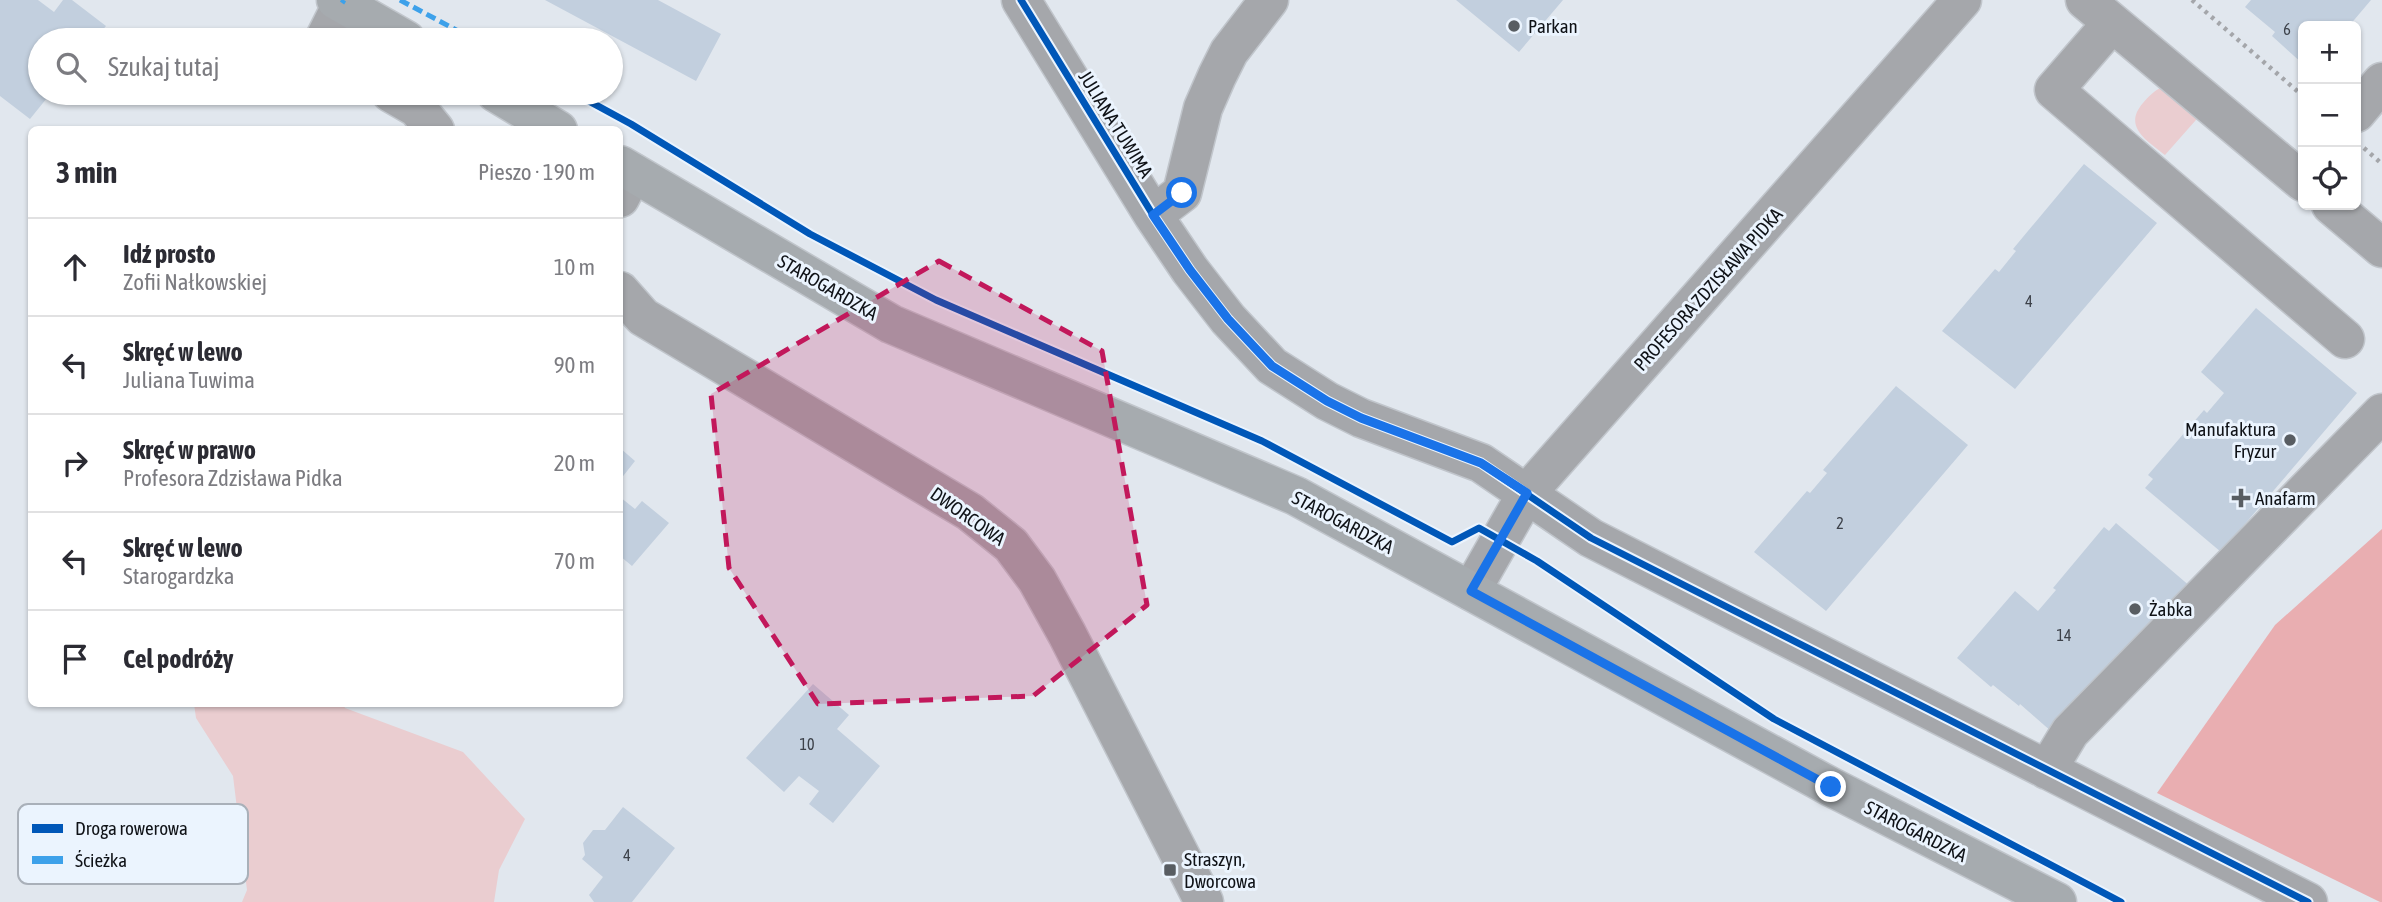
<!DOCTYPE html>
<html lang="pl">
<meta charset="utf-8">
<style>
:root{--surface:#fff;--page:#f7f7f7;--text:#2b2b33;--muted:#7c7c81;--line:#e1e1e2}
body{margin:0;font-family:"Asap Condensed",sans-serif;background:var(--page);color:var(--text)}
.controls{position:absolute;right:21px;top:21px;display:grid;overflow:hidden;border-radius:10px;box-shadow:0 2px 5px #0004}
.controls button{width:63px;height:63px;display:grid;place-items:center;padding:0;border:0;border-bottom:2px solid var(--line);background:var(--surface);color:var(--text);font:35px sans-serif}
.stop{position:absolute;width:21px;height:21px;margin:-16px;border:5px solid #1a73e8;border-radius:50%;background:#fff}
.stop.end{background:#1a73e8;border-color:#fff;box-shadow:0 2px 7px #0008}
.list{margin:0;padding:0;list-style:none}
h2{display:flex;justify-content:space-between;align-items:center;height:91px;margin:0;padding:0 28px;font-size:30px}
h2 small{font-size:23px;font-weight:400;color:var(--muted)}
.list li{display:grid;grid-template-columns:46px 1fr auto;gap:21px;align-items:center;box-sizing:border-box;height:98px;padding:0 28px;border-top:2px solid var(--line)}
.list b{display:block;font-size:26px;white-space:nowrap}
.list p{margin:0;font-size:23px;white-space:nowrap;color:var(--muted)}
.list em{font-size:23px;font-style:normal;color:var(--muted)}
.icon{flex:none;width:38px;height:38px;fill:none;stroke:currentColor;stroke-width:2;stroke-linecap:round;stroke-linejoin:round}
.map{position:relative;flex:none;width:2382px;height:902px;overflow:hidden}
.search{position:absolute;background:var(--surface);box-shadow:0 2px 5px #0004;left:28px;top:28px;width:595px;height:77px;display:flex;align-items:center;gap:18px;box-sizing:border-box;padding:0 24px;border-radius:38px;color:var(--muted);font-size:26px}
.panel{position:absolute;background:var(--surface);box-shadow:0 2px 5px #0004;left:28px;top:126px;width:595px;height:581px;border-radius:10px}
.map>svg:first-child{display:block}
</style>
<div class="map">
<svg width="2382" height="902" viewBox="0 0 2382 902">
<rect width="100%" height="100%" fill="#e1e7ee"/>
<path fill="#eacdd0" d="M2160 88H2171L2203 112 2165 155C2148 141 2122 127 2143 103 2149 96 2153 92 2160 88Z
M194 704H343L345 708 463 752 525 819 499 870 494 902H242L247 890 233 776 196 718Z"/>
<path fill="#e9aeb1" d="M2382 529V902H2380L2157 793 2275 625Z"/>
<path fill="#c2cfde" d="M0 0H38L54 12 63 0H72L106 26 94 40H40V93H51L30 119 0 96Z
M545 0H658L721 34 696 81Z
M1456 0H1563L1519 52Z
M2251 0H2371L2349 26H2303V64L2272 36 2275 32 2245 7Z
M2084 164 2157 223 2015 389 1942 331 1995 269 1999 272 2016 251 2013 249Z
M2256 308 2357 393 2221 552 2145 488 2153 479 2148 475 2204 410 2207 413 2224 393 2201 372Z
M1896 386 1968 445 1826 611 1754 552 1807 491 1810 493 1827 473 1823 470Z
M620 448 635 461 620 480Z
M620 497 635 509 642 501 669 523 632 566 620 556Z
M2116 523 2191 587 2052 732 2020 704 2019 706 1993 685 1991 687 1957 658 2015 591 2038 611 2056 590 2053 588 2104 527 2109 531Z
M813 684 849 715 837 729 880 766 833 823 809 804 819 791 799 776 784 792 746 758Z
M623 807 675 848 632 902H594L589 895 603 877 582 859 585 855 583 843 593 830H605Z"/>
<g fill="none" stroke-linecap="round" stroke-linejoin="round">
<defs>
<path id="minor" d="M1021 0 1153 215 1190 270 1228 319 1272 366 1327 401 1361 418 1481 463 1591 538 2308 902
M2085 0 2303 182
M2112 23 2054 90 2345 339
M324 40 344 0
M391 93 417 108 435 130
M2356 113 2382 82
M620 198 633 173
M2331 205 2382 248
M1153 215 1182 193 1203 108 1217 76 1229 52 1269 0
M620 291 643 317 970 512 1011 545 1037 580 1067 634 1204 902
M1471 591 1527 493 1962 0
M2047 770 2070 732 2382 413"/>
<path id="major" d="M336 0 406 40
M496 93 558 130
M620 165 891 324 1296 496 1831 787 2057 902"/>
</defs>
<use href="#minor" stroke="#c0c5cb" stroke-width="41"/>
<use href="#major" stroke="#c0c5cb" stroke-width="41"/>
<path stroke="#a4a6aa" stroke-width="4.5" stroke-dasharray="3.5 5" stroke-linecap="butt" d="M2192 0 2303 96
M2364 148 2382 164"/>
<use href="#minor" stroke="#a5a7ab" stroke-width="38"/>
<use href="#major" stroke="#a6abaf" stroke-width="38"/>
<path stroke="#3da1ea" stroke-width="5" stroke-dasharray="10 5" stroke-linecap="butt" d="M400 0 475 40
M342 3 344 0"/>
<defs>
<path id="cycleway" d="M1021 0 1153 215 1190 270 1228 319 1272 366 1327 401 1361 418 1481 463 1591 538 2308 902
M574 93 631 124 810 234 936 300 1262 441 1452 542 1479 528 1537 561 1774 719 2121 902"/>
</defs>
<use href="#cycleway" stroke="#ebf4fe" stroke-width="11"/>
<use href="#cycleway" stroke="#0057b8" stroke-width="7"/>
</g>
<g fill="none" stroke-linecap="round" stroke-linejoin="round">
<path stroke="#1a73e8" stroke-width="9" d="M1182 193 1153 215 1190 270 1228 319 1272 366 1327 401 1361 418 1481 463 1527 493 1471 591 1831 787"/>
</g>
<path fill="#c2185b" fill-opacity="0.2" stroke="#c2185b" stroke-width="5" stroke-dasharray="14 9" stroke-linejoin="round" d="M939 261 1102 351 1147 605 1033 696 818 704 729 568 711 394Z"/>
<g fill="#585d62" stroke="#ebf4fe" stroke-width="2.5">
<circle cx="1514" cy="26" r="7"/>
<circle cx="2290" cy="440" r="7"/>
<path d="M2237.5 487.5h7v7h7v7h-7v7h-7v-7h-7v-7h7z"/>
<circle cx="2135" cy="609" r="7"/>
<rect x="1163" y="863" width="14" height="14" rx="3.5"/>
</g>
<g text-anchor="middle" dominant-baseline="central" stroke-width="6" stroke-linejoin="round" paint-order="stroke">
<g font-size="16" fill="#3c4149">
<text x="2287" y="29">6</text>
<text x="2029" y="301">4</text>
<text x="1840" y="523">2</text>
<text x="2064" y="635">14</text>
<text x="807" y="744">10</text>
<text x="627" y="855">4</text>
</g>
<g font-size="19" fill="#0f1217" stroke="#ebf4fe" text-anchor="start">
<text x="1528" y="26">Parkan</text>
<text x="2276" y="429" text-anchor="end">Manufaktura<tspan x="2276" dy="22">Fryzur</tspan></text>
<text x="2255" y="498">Anafarm</text>
<text x="2149" y="609">Żabka</text>
<text x="1184" y="859">Straszyn,<tspan x="1184" dy="22">Dworcowa</tspan></text>
</g>
<g font-size="19" fill="#0f1217" stroke="#ebf4fe">
<text transform="translate(1116 124) rotate(58)">JULIANA TUWIMA</text>
<text transform="translate(828 287) rotate(30)">STAROGARDZKA</text>
<text transform="translate(1708 289) rotate(-48)">PROFESORA ZDZISŁAWA PIDKA</text>
<text transform="translate(968 516) rotate(35)">DWORCOWA</text>
<text transform="translate(1343 522) rotate(28)">STAROGARDZKA</text>
<text transform="translate(1916 831) rotate(27)">STAROGARDZKA</text>
</g>
</g>
<rect x="18" y="804" width="230" height="80" rx="10" fill="#ebf4fe" stroke="#a9b0b9" stroke-width="2"/>
<rect x="32" y="824" width="31" height="9" fill="#0057b8"/>
<rect x="32" y="856" width="31" height="8" fill="#3da1ea"/>
<g font-size="19" fill="#0f1217">
<text x="75" y="835">Droga rowerowa</text>
<text x="75" y="867">Ścieżka</text>
</g>
</svg>
<div class="controls">
<button>+</button>
<button>−</button>
<button><svg class="icon" aria-label="locate" viewBox="0 0 24 24"><circle cx="12" cy="12" r="6"/><path d="M12 2v4M12 18v4M2 12h4M18 12h4"/></svg></button>
</div>
<div class="stop" style="left:1182px;top:193px"></div>
<div class="stop end" style="left:1831px;top:787px"></div>
<div class="search"><svg class="icon" aria-label="search" viewBox="0 0 24 24"><circle cx="10" cy="10" r="6"/><path d="M15 15l6 6"/></svg>Szukaj tutaj</div>
<section class="panel">
<h2>3 min<small>Pieszo · 190 m</small></h2>
<ul class="list">
<li><svg class="icon" aria-label="ahead" viewBox="0 0 24 24"><path d="M12 20V5M6 11l6-6 6 6"/></svg><div><b>Idź prosto</b><p>Zofii Nałkowskiej</p></div><em>10 m</em></li>
<li><svg class="icon" aria-label="left" viewBox="0 0 24 24"><path d="M17 20v-9H6M10 6l-5 5 5 5"/></svg><div><b>Skręć w lewo</b><p>Juliana Tuwima</p></div><em>90 m</em></li>
<li><svg class="icon" aria-label="right" viewBox="0 0 24 24"><path d="M7 20v-9h11M14 6l5 5-5 5"/></svg><div><b>Skręć w prawo</b><p>Profesora Zdzisława Pidka</p></div><em>20 m</em></li>
<li><svg class="icon" aria-label="left" viewBox="0 0 24 24"><path d="M17 20v-9H6M10 6l-5 5 5 5"/></svg><div><b>Skręć w lewo</b><p>Starogardzka</p></div><em>70 m</em></li>
<li><svg class="icon" aria-label="arrive" viewBox="0 0 24 24"><path d="M6 21V4h12l-3 4 3 4H6"/></svg><div><b>Cel podróży</b></div></li>
</ul>
</section>
</div>
